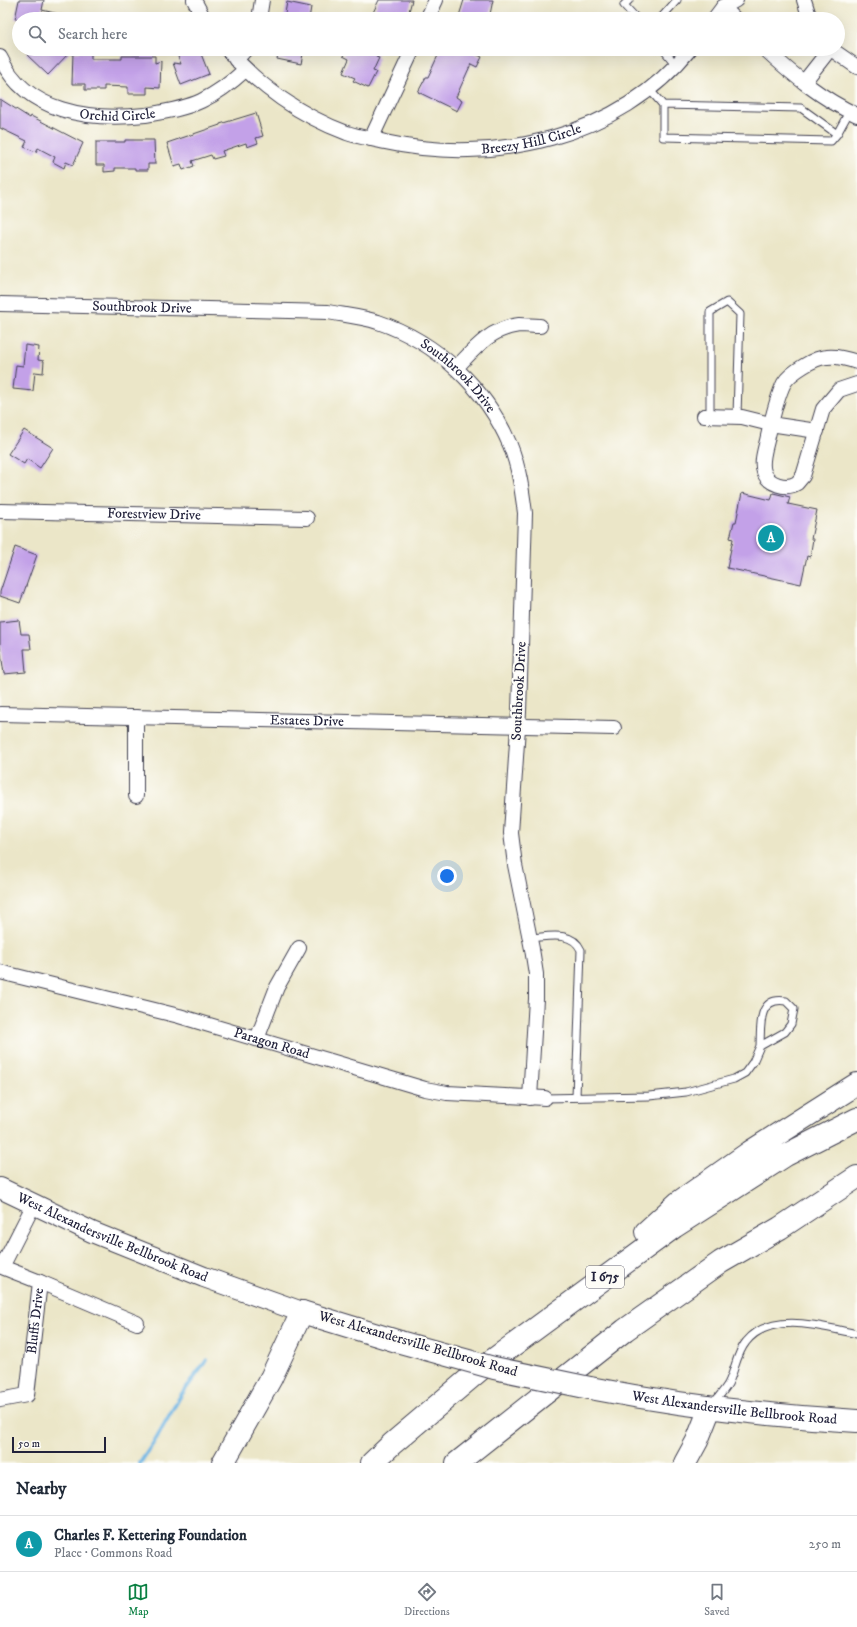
<!DOCTYPE html>
<meta charset="utf-8">
<style>
:root{--surface:#fff;--page:#f6f6f7;--text:#1f2937;--muted:#747a83;--line:#e0e1e3;--accent:#0b8043}
body{margin:0;font-family:"IM FELL DW Pica",serif;background:var(--page);color:var(--text)}
.scale{position:absolute;left:12px;bottom:10px;width:94px;box-sizing:border-box;padding-left:4px;border:2px solid #22223b;border-top:0;font-size:11px;line-height:14px;white-space:nowrap;color:#22223b;-webkit-text-stroke:3px #fdfcf7;paint-order:stroke}
.you{position:absolute;left:447px;top:876px;width:14px;height:14px;margin:-10px;border:3px solid #fff;border-radius:50%;background:#1a73e8;box-shadow:0 0 0 6px #1a73e833}
.badge{display:grid;place-items:center;width:26px;height:26px;border-radius:50%;background:var(--accent);color:#fff;font-size:13px;font-weight:700}
.pin{position:absolute;translate:-50% -50%;border:2px solid #fff;box-shadow:0 1px 4px #0006}
.list{margin:0;padding:0;list-style:none}
h2{display:flex;justify-content:space-between;align-items:center;height:52px;margin:0;padding:0 16px;font-size:17px}
h2 small{font-size:13px;font-weight:400;color:var(--muted)}
.list li{display:grid;grid-template-columns:26px 1fr auto;gap:12px;align-items:center;box-sizing:border-box;height:56px;padding:0 16px;border-top:1px solid var(--line)}
.list b{display:block;font-size:15px;white-space:nowrap}
.list p{margin:0;font-size:13px;white-space:nowrap;color:var(--muted)}
.list em{font-size:13px;font-style:normal;color:var(--muted)}
.icon{flex:none;width:22px;height:22px;fill:none;stroke:currentColor;stroke-width:2;stroke-linecap:round;stroke-linejoin:round}
.map{position:relative;flex:none;width:857px;height:1463px;overflow:hidden}
.search{position:absolute;background:var(--surface);box-shadow:0 4px 16px #0002;left:12px;right:12px;top:12px;height:44px;display:flex;align-items:center;gap:10px;box-sizing:border-box;padding:0 14px;border-radius:22px;color:var(--muted);font-size:15px}
.sheet{height:108px;background:var(--surface)}
nav{display:flex;justify-content:space-around;align-items:center;box-sizing:border-box;height:56px;border-top:1px solid var(--line);background:var(--surface);font-size:11px;color:var(--muted)}
nav a{display:grid;justify-items:center;gap:2px}
nav .on{color:var(--accent)}
.map>svg:first-child{display:block}
</style>
<div class="map">
<svg width="857" height="1463" viewBox="0 0 857 1463">
<rect width="100%" height="100%" fill="#fdfcf7"/>
<filter id="ink" filterUnits="userSpaceOnUse"><feTurbulence type="fractalNoise" baseFrequency=".025" numOctaves="2"/><feDisplacementMap in="SourceGraphic" scale="8" xChannelSelector="R" yChannelSelector="G"/><feConvolveMatrix kernelMatrix="1 2 1 2 8 2 1 2 1" color-interpolation-filters="sRGB"/></filter>
<filter id="wash" filterUnits="userSpaceOnUse"><feTurbulence type="fractalNoise" baseFrequency=".012" numOctaves="4" result="noise"/><feDisplacementMap in="SourceGraphic" scale="16" xChannelSelector="R" yChannelSelector="G"/><feGaussianBlur stdDeviation="0.9" result="paint"/><feColorMatrix in="noise" values="0 0 0 0 0 0 0 0 0 0 0 0 0 0 0 0 0 1.4 0 .05"/><feComposite in="paint" operator="in"/></filter>
<g filter="url(#wash)">
<rect width="100%" height="100%" fill="#ebe6c8"/>
<g fill="none" stroke-linecap="round" stroke-linejoin="round">
<path stroke="#6bb3e3" stroke-width="4" d="M140 1463 154 1442 181 1395 207 1360"/>
</g>
<g id="blocks">
<path fill="#c3a1e8" d="M19 0H44L42 10 63 15V19H15Z
M379 0H412L407 19H370Z
M464 0H493L489 19H458Z
M287 2 311 7 309 19H284Z
M31 49H58L55 52H70L48 75 26 54Z
M199 49 209 74 181 85 173 63 181 64 177 54 188 50 189 53Z
M279 49H304L301 64 277 59Z
M346 49H380L376 57 379 58 373 71 376 72 368 88 353 81 355 78 343 73 349 59 343 56Z
M441 49H466L482 57 477 67 471 64 456 97 462 101 457 111 418 92 426 77H428Z
M73 52H91V59H122V56H155V63L161 61 160 88 147 87V94H128V87L104 86V90H85V84H72Z
M0 99 30 118 31 116 83 143 73 165 66 162 64 168 53 162 55 157 38 148 36 152 24 147 27 141 0 128Z
M256 113 263 136 256 138 258 143 247 147 246 143 222 151 224 156 213 159 211 155 192 161 194 166 183 170 181 164 174 166 167 143 220 125V124Z
M125 140H154L155 164H148V170H135V168H115V171L104 172V165H96V142H125Z
M25 345 39 347 38 360 44 361 43 373 35 372 33 391 13 389 16 365 23 366Z
M24 430 53 448 40 468 27 459 24 464 8 454Z
M742 493 771 500 773 493 790 497 788 504 817 510 811 539H813L810 557 807 556 801 584 727 568 733 539 730 538 734 522H736Z
M15 547 37 555 20 603 0 596V592Z
M19 620 21 634H29L31 649H24L26 672 4 674 0 646V622Z"/>
</g>
</g>
<g filter="url(#ink)">
<use href="#blocks" fill-opacity="0" stroke="#403f50" stroke-width="1"/>
<g fill="none" stroke-linecap="round" stroke-linejoin="round">
<defs>
<path id="lane" d="M629 0 624 5 637 19
M660 19 677 0
M663 49 676 65
M649 89 663 105 801 108 837 134 849 112
M663 105V137L831 141 837 134
M710 415V312L727 302 740 314 737 416
M530 938C547 937 572 930 581 950L576 1097
M545 1098 649 1096 686 1092 734 1079 745 1073 753 1062 760 1046 785 1032 791 1024 794 1009 786 1001C757 996 761 1027 760 1046
M713 1404C718 1397 724 1391 728 1384 735 1371 736 1354 746 1342 771 1310 824 1327 857 1334"/>
<g id="street">
<path d="M194 0 204 19"/>
<path d="M804 0 810 19"/>
<path d="M723 7 735 19"/>
<path d="M259 19 262 0"/>
<path d="M427 19 436 0"/>
<path d="M714 19 723 7 736 0"/>
<path id="s1" d="M227 49C258 86 301 116 347 133 359 137 373 139 385 142 493 166 619 138 690 49"/>
<path d="M765 49C793 75 822 99 857 115"/>
<path d="M831 49 857 67"/>
<path id="s2" d="M0 57C26 113 90 121 145 115 163 112 184 109 201 101 218 93 232 82 245 70"/>
<path d="M236 60 246 49"/>
<path d="M804 82 830 49"/>
<path d="M371 139 413 49"/>
<path id="s3" d="M0 304 328 312C344 315 362 317 378 322 437 342 486 388 510 445 519 467 522 490 525 513L519 712 511 833 515 865 532 949 536 974V999L530 1098"/>
<path d="M857 362C848 359 836 356 827 357 815 357 790 373 784 383 778 395 771 423 768 436 766 447 760 461 764 472 768 484 786 490 797 483 799 481 801 478 803 476L823 409 839 390 857 384"/>
<path d="M456 368C474 349 491 328 519 325 526 325 533 326 540 326"/>
<path d="M704 416 742 417 770 424 817 431"/>
<path id="s4" d="M0 511 307 518"/>
<path id="s5" d="M0 714 614 728"/>
<path d="M136 717V796"/>
<path id="s6" d="M0 972 179 1016 425 1089 447 1093 545 1098"/>
<path d="M257 1039 277 987 299 948"/>
<path d="M40 1282 137 1323"/>
<path id="s7" d="M0 1400 27 1395 40 1282 2 1267 34 1204"/>
</g>
<g id="secondary">
<path id="s8" d="M0 1188 92 1232 204 1277 302 1312"/>
</g>
<g id="primary">
<path d="M302 1312 400 1342"/>
<path id="s9" d="M590 1388C678 1405 767 1416 857 1421"/>
</g>
<path id="highway" d="M646 1232 679 1202 750 1152 857 1084
M223 1463 271 1378 302 1312
M372 1463 392 1444 482 1368 674 1227 786 1155 857 1119
M457 1463 625 1330 721 1262 780 1228 857 1177
M685 1463 697 1441 710 1408"/>
</defs>
<use href="#lane" stroke="#403f50" stroke-width="9"/>
<use href="#street" stroke="#403f50" stroke-width="16"/>
<use href="#secondary" stroke="#403f50" stroke-width="22"/>
<use href="#primary" stroke="#403f50" stroke-width="24"/>
<use href="#highway" stroke="#403f50" stroke-width="24"/>
<use href="#lane" stroke="#fff" stroke-width="7"/>
<use href="#street" stroke="#fff" stroke-width="14"/>
<use href="#secondary" stroke="#fff" stroke-width="20"/>
<use href="#primary" stroke="#fff" stroke-width="22"/>
<use href="#highway" stroke="#fff" stroke-width="22"/>
<defs>
<path id="primary-bridge" d="M400 1342 494 1368 590 1388"/>
</defs>
<use href="#primary-bridge" stroke="#403f50" stroke-width="24" stroke-linecap="butt"/>
<use href="#primary-bridge" stroke="#fff" stroke-width="22"/>
</g>
</g>
<g text-anchor="middle" dominant-baseline="central" stroke-width="4" stroke-linejoin="round" paint-order="stroke">
<rect fill="#fdfcf7" stroke="#646373" stroke-width="1" x="586" y="1266" width="38" height="22" rx="3"/>
<g font-size="13" font-weight="bold" fill="#22223b">
<text x="605" y="1277">I 675</text>
</g>
<g font-size="14" fill="#22223b" stroke="#fdfcf7">
<text stroke="none"><textPath href="#s2" startOffset="140">Orchid Circle</textPath></text>
<text stroke="none"><textPath href="#s1" startOffset="335">Breezy Hill Circle</textPath></text>
<text stroke="none"><textPath href="#s3" startOffset="142">Southbrook Drive</textPath></text>
<text stroke="none"><textPath href="#s3" startOffset="477">Southbrook Drive</textPath></text>
<text stroke="none"><textPath href="#s4" startOffset="154">Forestview Drive</textPath></text>
<text transform="translate(519 691) rotate(-87)">Southbrook Drive</text>
<text stroke="none"><textPath href="#s5" startOffset="307">Estates Drive</textPath></text>
<text stroke="none"><textPath href="#s6" startOffset="281">Paragon Road</textPath></text>
<text stroke="none"><textPath href="#s8" startOffset="123">West Alexandersville Bellbrook Road</textPath></text>
<text stroke="none"><textPath href="#s7" startOffset="102">Bluffs Drive</textPath></text>
<text transform="translate(418 1344) rotate(16)">West Alexandersville Bellbrook Road</text>
<text stroke="none"><textPath href="#s9" startOffset="146">West Alexandersville Bellbrook Road</textPath></text>
</g>
</g>
</svg>
<div class="scale">50 m</div>
<div class="you"></div>
<div class="pin badge" style="left:771px;top:538px;background:#0f9aa8">A</div>
<div class="search"><svg class="icon" aria-label="search" viewBox="0 0 24 24"><circle cx="10" cy="10" r="6"/><path d="M15 15l6 6"/></svg>Search here</div>
</div>
<section class="sheet">
<h2>Nearby<small></small></h2>
<ul class="list">
<li><span class="badge" style="background:#0f9aa8">A</span><div><b>Charles F. Kettering Foundation</b><p>Place · Commons Road</p></div><em>250 m</em></li>
</ul>
</section>
<nav>
<a class="on"><svg class="icon" aria-label="map" viewBox="0 0 24 24"><path d="M3 6l6-2 6 2 6-2v14l-6 2-6-2-6 2zM9 4v14M15 6v14"/></svg>Map</a>
<a><svg class="icon" aria-label="directions" viewBox="0 0 24 24"><path d="M12 3l9 9-9 9-9-9zM9 14v-3h6M13 9l2 2-2 2"/></svg>Directions</a>
<a><svg class="icon" aria-label="saved" viewBox="0 0 24 24"><path d="M7 4h10v16l-5-4-5 4z"/></svg>Saved</a>
</nav>
